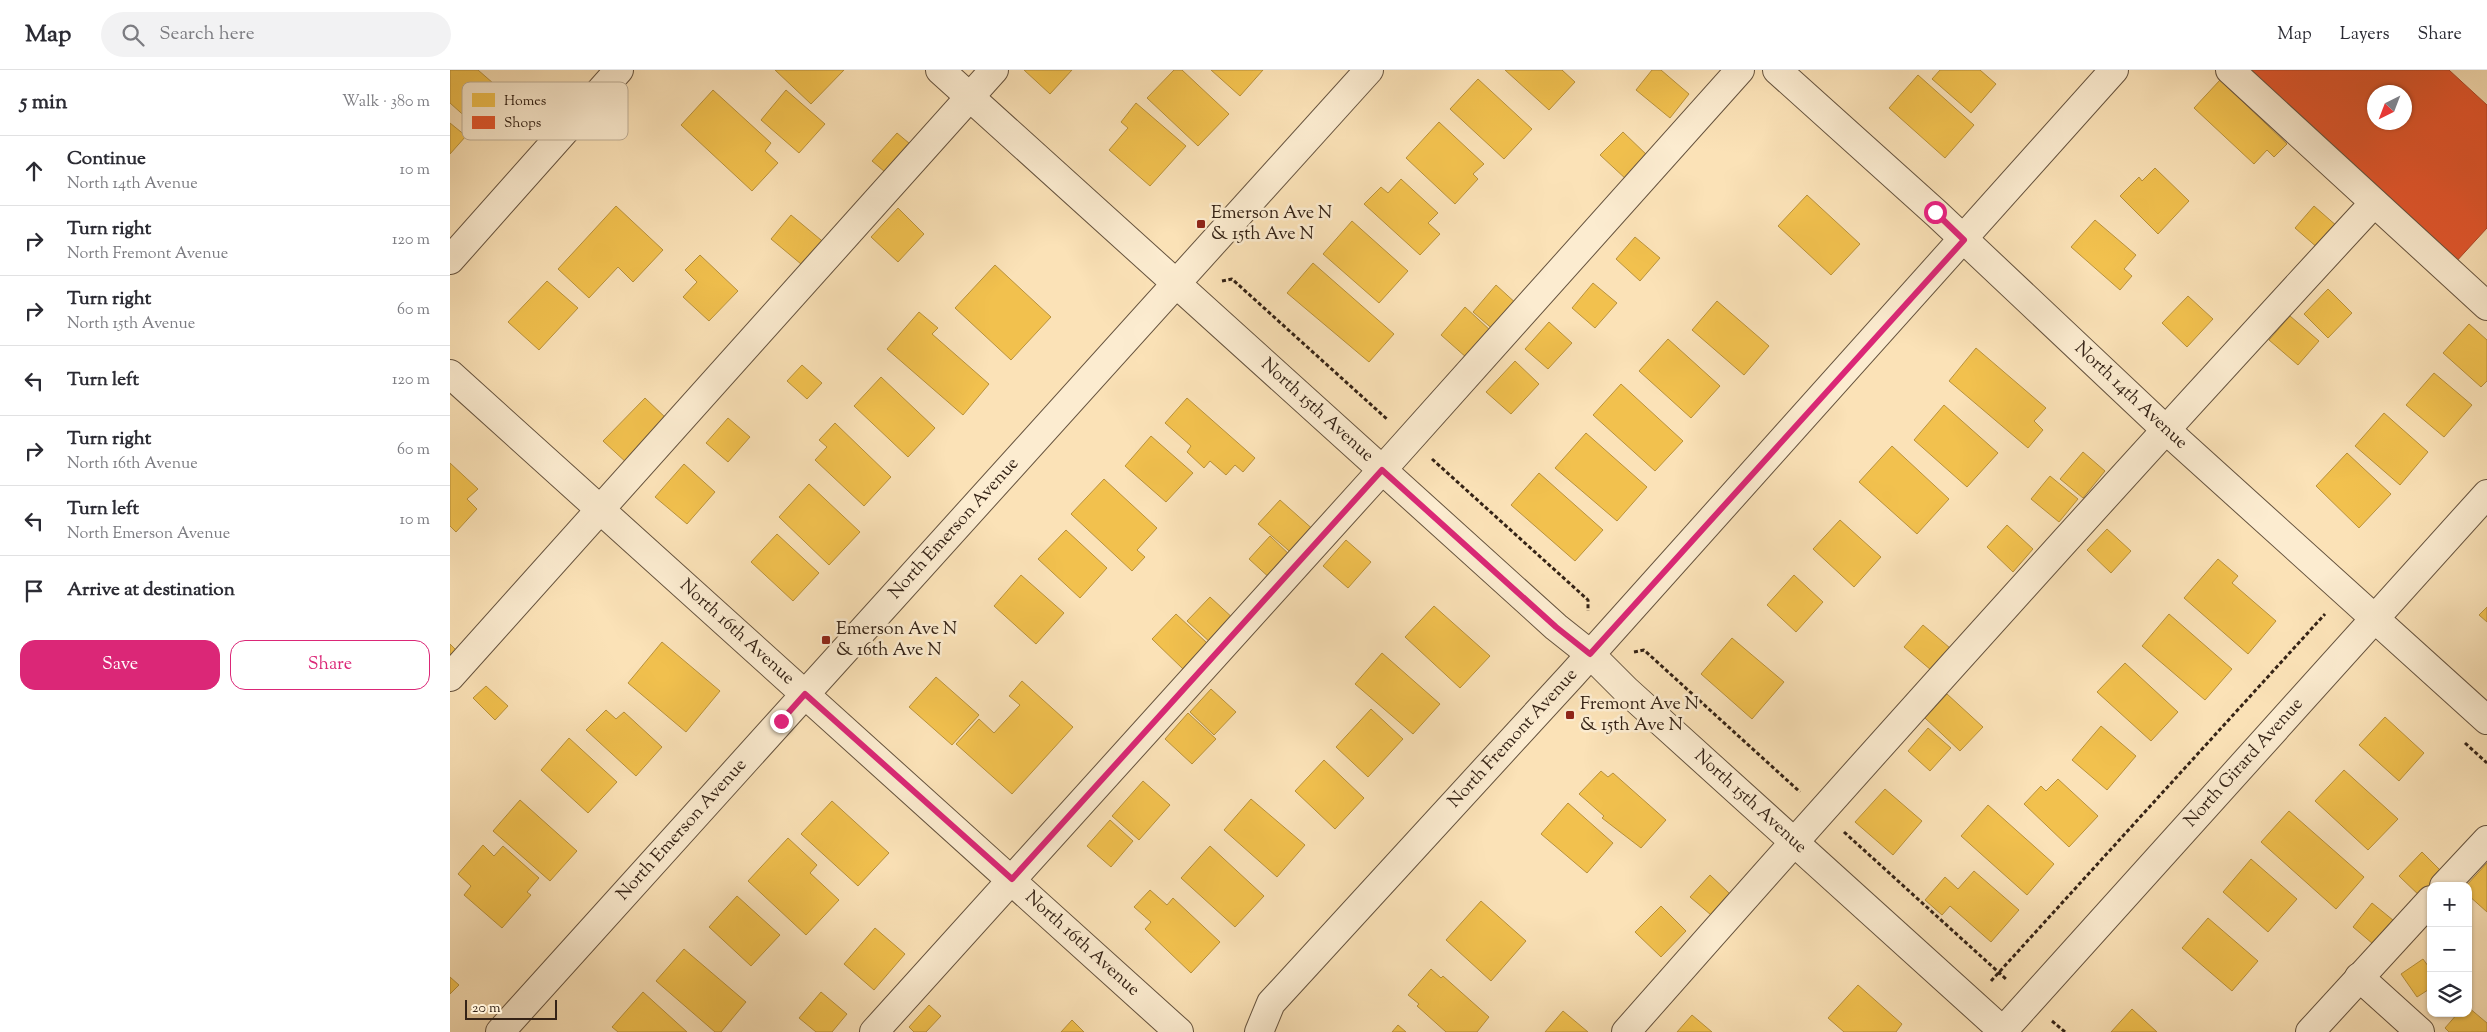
<!DOCTYPE html>
<meta charset="utf-8">
<style>
:root{--surface:#fff;--page:#f2f2f3;--text:#2b2b33;--muted:#7c7c81;--line:#e1e1e2;--accent:#db2777}
body{margin:0;font-family:"Sorts Mill Goudy",serif;background:var(--page);color:var(--text)}
.controls{position:absolute;right:15px;bottom:15px;display:grid;overflow:hidden;border-radius:10px;box-shadow:0 1px 4px #0004}
.controls button{width:45px;height:45px;display:grid;place-items:center;padding:0;border:0;border-bottom:1px solid var(--line);background:var(--surface);color:var(--text);font:25px sans-serif}
.compass{position:absolute;left:1917px;top:15px;width:45px;height:45px;border-radius:50%;background:var(--surface);box-shadow:0 1px 4px #0004;rotate:222deg}
.scale{position:absolute;left:15px;bottom:12px;width:92px;box-sizing:border-box;padding-left:5px;border:2px solid #352316;border-top:0;font-size:14px;line-height:18px;white-space:nowrap;color:#352316;-webkit-text-stroke:4px #fcecd0;paint-order:stroke}
.stop{position:absolute;width:15px;height:15px;margin:-11px;border:4px solid #db2777;border-radius:50%;background:#fff}
.stop.end{background:#db2777;border-color:#fff;box-shadow:0 1px 5px #0008}
.list{margin:0;padding:0;list-style:none}
h2{display:flex;justify-content:space-between;align-items:center;height:65px;margin:0;padding:0 20px;font-size:21px}
h2 small{font-size:16px;font-weight:400;color:var(--muted)}
.list li{display:grid;grid-template-columns:32px 1fr auto;gap:15px;align-items:center;box-sizing:border-box;height:70px;padding:0 20px;border-top:1px solid var(--line)}
.list b{display:block;font-size:19px;white-space:nowrap}
.list p{margin:0;font-size:16px;white-space:nowrap;color:var(--muted)}
.list em{font-size:16px;font-style:normal;color:var(--muted)}
.actions{display:flex;gap:10px;padding:15px 20px}
.actions a{flex:1;padding:11px 0;border:1px solid var(--accent);border-radius:15px;text-align:center;font-size:18px;color:var(--accent)}
.actions .main{background:var(--accent);color:#fff}
.icon{flex:none;width:28px;height:28px;fill:none;stroke:currentColor;stroke-width:2;stroke-linecap:round;stroke-linejoin:round}
.map{position:relative;flex:none;width:2037px;height:962px;overflow:hidden}
header{display:flex;align-items:center;gap:30px;box-sizing:border-box;height:70px;padding:0 25px;background:var(--surface);border-bottom:1px solid var(--line)}
header strong{font-size:24px}
nav{display:flex;gap:28px;margin-inline-start:auto;font-size:18px}
.search{width:350px;height:45px;background:var(--page);display:flex;align-items:center;gap:12px;box-sizing:border-box;padding:0 18px;border-radius:28px;color:var(--muted);font-size:19px}
main{display:flex}
aside{flex:1;background:var(--surface)}
.map>svg:first-child{display:block}
</style>
<header>
<strong>Map</strong>
<div class="search"><svg class="icon" aria-label="search" viewBox="0 0 24 24"><circle cx="10" cy="10" r="6"/><path d="M15 15l6 6"/></svg>Search here</div>
<nav><a>Map</a><a>Layers</a><a>Share</a></nav>
</header>
<main>
<aside>
<h2>5 min<small>Walk · 380 m</small></h2>
<ul class="list">
<li><svg class="icon" aria-label="ahead" viewBox="0 0 24 24"><path d="M12 20V5M6 11l6-6 6 6"/></svg><div><b>Continue</b><p>North 14th Avenue</p></div><em>10 m</em></li>
<li><svg class="icon" aria-label="right" viewBox="0 0 24 24"><path d="M7 20v-9h11M14 6l5 5-5 5"/></svg><div><b>Turn right</b><p>North Fremont Avenue</p></div><em>120 m</em></li>
<li><svg class="icon" aria-label="right" viewBox="0 0 24 24"><path d="M7 20v-9h11M14 6l5 5-5 5"/></svg><div><b>Turn right</b><p>North 15th Avenue</p></div><em>60 m</em></li>
<li><svg class="icon" aria-label="left" viewBox="0 0 24 24"><path d="M17 20v-9H6M10 6l-5 5 5 5"/></svg><div><b>Turn left</b></div><em>120 m</em></li>
<li><svg class="icon" aria-label="right" viewBox="0 0 24 24"><path d="M7 20v-9h11M14 6l5 5-5 5"/></svg><div><b>Turn right</b><p>North 16th Avenue</p></div><em>60 m</em></li>
<li><svg class="icon" aria-label="left" viewBox="0 0 24 24"><path d="M17 20v-9H6M10 6l-5 5 5 5"/></svg><div><b>Turn left</b><p>North Emerson Avenue</p></div><em>10 m</em></li>
<li><svg class="icon" aria-label="arrive" viewBox="0 0 24 24"><path d="M6 21V4h12l-3 4 3 4H6"/></svg><div><b>Arrive at destination</b></div></li>
</ul>
<div class="actions"><a class="main">Save</a><a>Share</a></div>
</aside>
<div class="map">
<svg width="2037" height="962" viewBox="0 0 2037 962">
<rect width="100%" height="100%" fill="#fbe2b7"/>
<filter id="stains"><feTurbulence type="fractalNoise" baseFrequency=".004" numOctaves="4"/><feColorMatrix values="0 0 0 0 .2 0 0 0 0 .09 0 0 0 0 .02 0 0 0 .5 -.17"/></filter>
<radialGradient id="worn" r=".72"><stop offset=".6" stop-color="#630" stop-opacity="0"/><stop offset="1" stop-color="#630" stop-opacity=".3"/></radialGradient>
<path fill="#f2c14e" stroke="#b9923d" d="M0 0H28L59 27 30 60 0 33Z
M325 0H394L361 34Z
M574 0H622L600 24Z
M724 0H732L779 44 748 76 697 28Z
M761 0H813L790 26Z
M1055 0H1112L1125 12 1099 40Z
M1202 0H1211L1239 24 1220 48 1186 20Z
M1490 0H1530L1546 14 1521 43 1482 9Z
M1468 5 1524 55 1495 88 1439 38Z
M1028 9 1082 59 1054 89 1000 39Z
M1770 10 1837 74 1824 87 1817 80 1804 94 1744 38Z
M263 20 321 73 315 81 328 93 302 121 231 55Z
M336 20 375 54 349 83 311 50Z
M686 33 736 76 700 116 659 80 678 58 671 52Z
M989 52 1034 94 1023 104 1028 109 1005 134 956 88Z
M0 53 16 66 0 84Z
M1173 62 1199 87 1177 110 1150 85Z
M447 63 466 79 441 107 422 91Z
M1705 98 1739 131 1708 164 1670 126 1689 107 1692 111Z
M951 109 988 143 978 153 990 164 970 185 914 134 931 117 938 123Z
M1357 125 1410 174 1381 205 1328 156Z
M166 136 213 180 183 212 168 197 139 228 108 199Z
M1864 136 1888 157 1869 179 1845 158Z
M448 138 474 164 448 192 421 167Z
M341 145 377 175 357 199 321 169Z
M1645 150 1686 185 1674 199 1682 206 1670 220 1621 177Z
M902 151 958 201 929 233 873 184Z
M1185 167 1210 188 1190 211 1166 189Z
M250 185 288 221 259 251 233 227 247 212 235 200Z
M863 193 944 264 919 292 837 223Z
M545 195 601 247 561 290 505 238Z
M97 211 128 238 89 280 58 252Z
M1143 213 1167 233 1145 258 1122 238Z
M1046 215 1069 236 1046 262 1023 242Z
M1878 219 1902 243 1878 268 1854 244Z
M1738 226 1763 249 1737 277 1712 253Z
M1267 231 1319 276 1294 305 1242 260Z
M1015 237 1041 261 1017 288 991 265Z
M469 242 488 258 482 264 539 314 513 345 437 279Z
M1840 246 1869 271 1848 295 1819 270Z
M1099 252 1122 273 1098 299 1075 279Z
M2019 254 2037 270V311L2031 317 1993 283Z
M1218 269 1270 316 1241 348 1189 301Z
M1526 278 1596 338 1584 351 1593 360 1578 378 1499 311Z
M1065 291 1089 314 1061 344 1036 322Z
M352 295 372 313 357 329 337 311Z
M1984 303 2022 335 1994 367 1956 335Z
M431 307 485 358 458 387 404 336Z
M1171 314 1233 371 1205 401 1143 345Z
M195 328 218 350 178 394 153 371Z
M737 328 805 388 793 402 785 395 776 405 760 391 754 398 737 382 741 376 715 353Z
M1494 335 1548 383 1517 417 1464 370Z
M1934 343 1978 382 1950 415 1905 376Z
M278 348 300 367 278 392 256 373Z
M385 353 441 407 414 436 365 390 377 377 369 370Z
M1136 363 1197 417 1167 451 1105 398Z
M701 366 743 403 716 432 675 396Z
M1442 376 1499 429 1467 464 1409 412Z
M1633 382 1655 401 1633 428 1610 409Z
M1897 383 1941 424 1909 458 1866 416Z
M0 393 28 419 17 429 27 439 6 462 0 456Z
M234 394 265 422 237 454 205 427Z
M1089 403 1153 460 1125 491 1061 435Z
M1600 406 1628 429 1609 452 1581 429Z
M654 409 707 458 687 480 695 487 682 501 621 444Z
M359 414 410 462 379 495 329 447Z
M830 430 866 462 845 486 808 454Z
M1390 450 1431 487 1404 517 1363 479Z
M1557 455 1583 479 1563 502 1537 477Z
M1657 459 1681 481 1661 503 1637 480Z
M616 460 657 498 630 528 588 489Z
M327 464 369 503 343 531 301 492Z
M820 466 843 488 822 510 799 489Z
M896 470 921 492 898 518 873 496Z
M1768 489 1788 506 1782 513 1826 551 1798 584 1734 528Z
M571 505 614 543 586 574 544 536Z
M1344 505 1373 532 1346 562 1317 535Z
M760 527 785 550 762 574 737 551Z
M984 536 1040 586 1010 618 955 567Z
M2037 537V552L2029 545Z
M726 544 757 573 733 599 702 569Z
M1719 544 1782 599 1755 630 1692 576Z
M1473 555 1500 578 1481 600 1454 577Z
M1282 568 1334 612 1302 649 1251 604Z
M212 572 270 621 236 662 178 613Z
M0 574 7 581 0 589Z
M932 583 990 634 963 664 905 614Z
M1675 593 1728 642 1701 671 1647 622Z
M486 607 529 645 502 675 459 637Z
M572 611 623 657 562 724 506 674 529 649 544 663 570 635 559 626Z
M36 616 58 636 45 650 23 628Z
M761 619 786 642 764 665 740 642Z
M1497 624 1533 657 1510 681 1475 648Z
M921 639 953 669 918 707 886 677Z
M156 640 166 649 174 642 212 677 186 706 136 660Z
M738 643 766 669 742 694 715 669Z
M1935 647 1974 683 1949 711 1909 675Z
M1651 656 1686 686 1657 720 1622 690Z
M1478 658 1501 678 1480 701 1458 681Z
M119 668 167 712 138 743 91 700Z
M874 690 914 728 885 759 845 721Z
M1894 700 1948 749 1918 780 1865 731Z
M1151 701 1158 707 1163 703 1216 750 1191 778 1152 748 1154 746 1129 724Z
M1608 709 1648 746 1619 777 1574 734 1591 716 1596 721Z
M693 711 720 735 689 770 662 746Z
M1435 719 1472 751 1443 785 1405 752Z
M801 729 855 775 827 807 774 760Z
M70 730 127 781 100 811 43 761Z
M382 731 439 783 408 816 351 764Z
M1118 733 1163 773 1137 803 1091 764Z
M1538 735 1604 794 1577 825 1511 766Z
M1839 741 1914 807 1886 839 1811 772Z
M660 750 683 771 661 797 637 776Z
M338 768 367 795 360 803 389 830 356 865 298 811Z
M33 775 44 786 53 776 89 808 77 822 81 825 52 858 14 825 21 816 8 804Z
M760 776 814 826 785 857 731 808Z
M1972 782 1995 805 1973 829 1949 806Z
M1801 789 1847 829 1818 862 1773 822Z
M2037 793V842L2018 825V816H2016Z
M1524 801 1569 840 1541 872 1500 836 1492 845 1475 830 1495 807 1508 819Z
M1260 805 1280 824 1261 845 1240 827Z
M700 820 717 835 723 828 770 872 741 903 695 859 701 852 684 837Z
M287 826 330 865 301 896 259 857Z
M1031 831 1076 871 1041 911 996 870Z
M1922 833 1949 855 1929 879 1903 857Z
M1211 836 1236 861 1211 887 1185 862Z
M1758 848 1808 891 1782 921 1732 878Z
M425 858 455 884 424 920 394 894Z
M234 879 296 932 271 962H265L206 911Z
M1973 889 1981 900V918L1967 927 1951 904Z
M981 899 991 908 993 906 1039 947 1027 962H996L967 936 969 934 958 925Z
M0 907 9 915 0 924Z
M1408 915 1452 954 1446 962H1394L1378 948Z
M193 922 237 962H168L162 957Z
M371 922 397 944 382 962H366L349 948Z
M479 935 491 946 476 962H464L459 957Z
M2018 937 2037 953V962H1999L1995 958 2008 943H2018Z
M1682 939 1707 962H1661Z
M1113 941 1138 962H1095Z
M1242 945 1262 962H1227Z
M622 950 634 962H611Z
M948 955 956 962H942Z"/>
<path fill="#e4572e" stroke="#b04727" fill-rule="evenodd" d="M1791 0H1999L2037 35V158L2004 194ZM1924 22H1954V52H1924Z"/>
<g fill="none" stroke-linecap="round" stroke-linejoin="round">
<defs>
<g id="minor">
<path id="s1" d="M490 0 1106 557 1140 584 1176 620 1554 962"/>
<path id="s2" d="M1327 0 1487 144 1715 359 2037 650"/>
<path d="M1780 0 2037 236"/>
<path d="M0 190 169 0"/>
<path id="s3" d="M0 304 729 962"/>
<path d="M0 607 544 0"/>
<path d="M1994 816 2037 770"/>
<path d="M1909 907 1970 962"/>
<path id="s4" d="M50 962 919 0"/>
<path d="M424 962 932 400 1290 0"/>
<path id="s5" d="M809 962 821 933 1122 605 1664 0"/>
<path d="M1176 962C1422 683 1671 407 1924 133"/>
<path id="s6" d="M1552 962 2037 424"/>
<path d="M1860 962 1981 830"/>
</g>
</defs>
<use href="#minor" stroke="#66533e" stroke-width="30"/>
<path stroke="#352316" stroke-width="3" stroke-dasharray="4 2.5" stroke-linecap="butt" d="M772 211 782 209 938 350
M982 389 1138 530V541
M1184 582 1194 580 1350 722
M2015 673 2037 693
M1394 762 1556 909
M1541 911 1875 544
M1602 951 1615 962"/>
<use href="#minor" stroke="#fcecd0" stroke-width="28"/>
</g>
<g fill="none" stroke-linecap="round" stroke-linejoin="round">
<path stroke="#db2777" stroke-width="6" d="M331 651 355 624 562 809 932 400 1106 557 1140 584 1514 170 1485 142"/>
</g>
<g fill="#8f2418" stroke="#fcecd0" stroke-width="2">
<rect x="746" y="149" width="10" height="10" rx="2.5"/>
<rect x="371" y="565" width="10" height="10" rx="2.5"/>
<rect x="1115" y="640" width="10" height="10" rx="2.5"/>
</g>
<g text-anchor="middle" dominant-baseline="central" stroke-width="5" stroke-linejoin="round" paint-order="stroke">
<g font-size="18" fill="#352316" stroke="#fcecd0" text-anchor="start">
<text x="761" y="144">Emerson Ave N<tspan x="761" dy="21">&amp; 15th Ave N</tspan></text>
<text x="386" y="560">Emerson Ave N<tspan x="386" dy="21">&amp; 16th Ave N</tspan></text>
<text x="1130" y="635">Fremont Ave N<tspan x="1130" dy="21">&amp; 15th Ave N</tspan></text>
</g>
<g font-size="18" fill="#352316" stroke="#fcecd0">
<text stroke="none"><textPath href="#s2" startOffset="481">North 14th Avenue</textPath></text>
<text stroke="none"><textPath href="#s1" startOffset="508">North 15th Avenue</textPath></text>
<text stroke="none"><textPath href="#s4" startOffset="678">North Emerson Avenue</textPath></text>
<text stroke="none"><textPath href="#s3" startOffset="386">North 16th Avenue</textPath></text>
<text stroke="none"><textPath href="#s5" startOffset="390">North Fremont Avenue</textPath></text>
<text stroke="none"><textPath href="#s6" startOffset="362">North Girard Avenue</textPath></text>
<text stroke="none"><textPath href="#s1" startOffset="1092">North 15th Avenue</textPath></text>
<text stroke="none"><textPath href="#s4" startOffset="272">North Emerson Avenue</textPath></text>
<text stroke="none"><textPath href="#s3" startOffset="851">North 16th Avenue</textPath></text>
</g>
</g>
<rect x="12" y="12" width="166" height="58" rx="8" fill="#fcecd0" stroke="#c0b098" stroke-width="1"/>
<rect x="22" y="23" width="23" height="14" fill="#f2c14e"/>
<rect x="22" y="46" width="23" height="13" fill="#e4572e"/>
<g font-size="14" fill="#352316">
<text x="54" y="35">Homes</text>
<text x="54" y="57">Shops</text>
</g>
<rect width="100%" height="100%" filter="url(#stains)"/>
<rect width="100%" height="100%" fill="url(#worn)"/>
</svg>
<div class="controls">
<button>+</button>
<button>−</button>
<button><svg class="icon" aria-label="layers" viewBox="0 0 24 24"><path d="M12 4l9 5-9 5-9-5zM3 14l9 5 9-5"/></svg></button>
</div>
<svg class="compass" viewBox="-18 -18 36 36"><path d="M0-13l5 13h-10z" fill="#e53935"/><path d="M0 13l5-13h-10z" fill="#7c7c81"/></svg>
<div class="scale">20 m</div>
<div class="stop" style="left:1485px;top:142px"></div>
<div class="stop end" style="left:331px;top:651px"></div>
</div>
</main>
